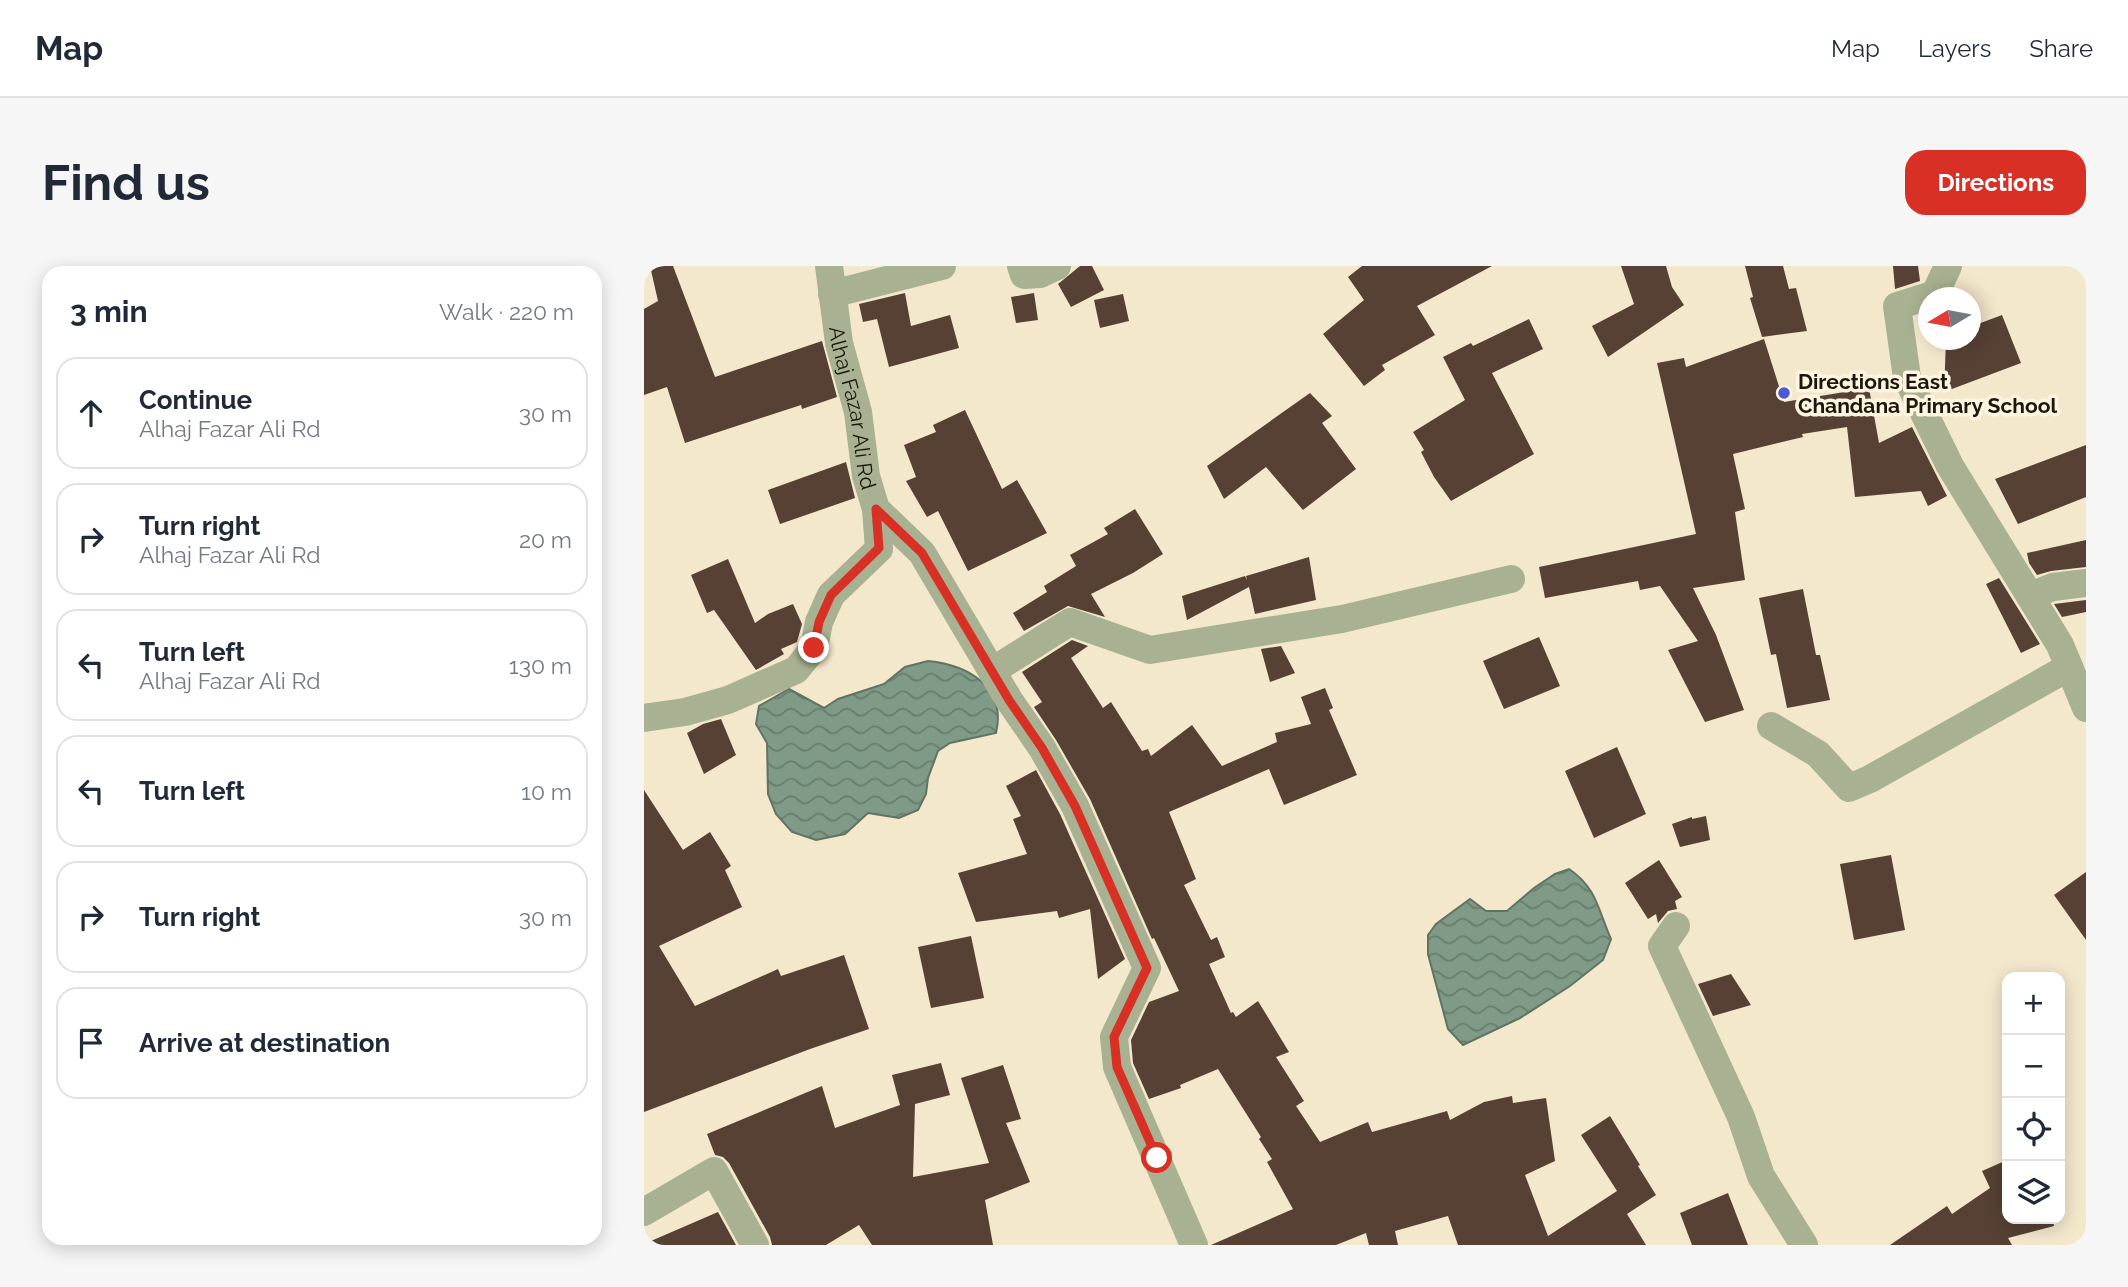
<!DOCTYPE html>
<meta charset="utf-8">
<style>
:root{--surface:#fff;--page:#f6f6f7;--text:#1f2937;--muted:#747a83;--line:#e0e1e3;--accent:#d93025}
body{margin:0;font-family:Raleway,sans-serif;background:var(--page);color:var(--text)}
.controls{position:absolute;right:21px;bottom:21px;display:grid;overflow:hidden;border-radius:14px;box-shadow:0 4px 18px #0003}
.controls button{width:63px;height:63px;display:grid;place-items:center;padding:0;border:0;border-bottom:2px solid var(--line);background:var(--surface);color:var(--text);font:35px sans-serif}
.compass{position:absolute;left:1274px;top:21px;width:63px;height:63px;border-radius:50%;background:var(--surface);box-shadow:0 4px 18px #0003;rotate:260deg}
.stop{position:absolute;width:21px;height:21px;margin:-16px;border:5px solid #d93025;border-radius:50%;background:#fff}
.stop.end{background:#d93025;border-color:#fff;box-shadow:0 2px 7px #0008}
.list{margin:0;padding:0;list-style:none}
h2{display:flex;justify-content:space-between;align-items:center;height:91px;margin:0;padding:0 28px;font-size:30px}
h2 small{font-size:23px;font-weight:400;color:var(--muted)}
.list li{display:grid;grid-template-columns:46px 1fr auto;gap:21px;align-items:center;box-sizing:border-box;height:112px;margin:0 14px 14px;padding:0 14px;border:2px solid var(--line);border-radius:21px}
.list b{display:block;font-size:26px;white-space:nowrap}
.list p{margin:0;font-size:23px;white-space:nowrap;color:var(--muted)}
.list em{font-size:23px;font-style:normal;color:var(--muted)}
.icon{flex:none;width:38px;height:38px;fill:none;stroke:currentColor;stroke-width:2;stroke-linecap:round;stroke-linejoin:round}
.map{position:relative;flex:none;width:1442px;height:979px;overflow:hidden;border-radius:21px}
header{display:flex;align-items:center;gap:42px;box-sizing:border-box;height:98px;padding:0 35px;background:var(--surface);border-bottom:2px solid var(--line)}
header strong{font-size:33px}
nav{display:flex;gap:38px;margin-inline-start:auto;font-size:24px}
.intro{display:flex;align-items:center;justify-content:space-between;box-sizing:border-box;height:168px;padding:0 42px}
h1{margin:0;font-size:49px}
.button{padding:18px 32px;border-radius:21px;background:var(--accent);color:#fff;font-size:24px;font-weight:700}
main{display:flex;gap:42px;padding:0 42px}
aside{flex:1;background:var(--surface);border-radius:21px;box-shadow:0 4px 18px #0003}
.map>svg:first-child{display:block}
</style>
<header>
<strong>Map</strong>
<nav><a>Map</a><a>Layers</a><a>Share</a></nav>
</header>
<div class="intro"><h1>Find us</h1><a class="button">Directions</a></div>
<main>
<aside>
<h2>3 min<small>Walk · 220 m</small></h2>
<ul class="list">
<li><svg class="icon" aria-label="ahead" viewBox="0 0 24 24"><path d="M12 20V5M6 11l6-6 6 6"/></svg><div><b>Continue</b><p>Alhaj Fazar Ali Rd</p></div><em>30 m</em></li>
<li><svg class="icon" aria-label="right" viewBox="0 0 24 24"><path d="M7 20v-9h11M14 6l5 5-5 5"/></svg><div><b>Turn right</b><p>Alhaj Fazar Ali Rd</p></div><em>20 m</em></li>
<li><svg class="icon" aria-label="left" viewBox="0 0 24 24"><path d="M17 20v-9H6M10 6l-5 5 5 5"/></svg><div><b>Turn left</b><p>Alhaj Fazar Ali Rd</p></div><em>130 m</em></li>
<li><svg class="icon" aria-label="left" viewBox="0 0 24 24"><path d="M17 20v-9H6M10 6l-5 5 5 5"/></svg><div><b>Turn left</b></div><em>10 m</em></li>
<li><svg class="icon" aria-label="right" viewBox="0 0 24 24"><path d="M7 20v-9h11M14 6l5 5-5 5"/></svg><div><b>Turn right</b></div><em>30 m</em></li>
<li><svg class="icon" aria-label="arrive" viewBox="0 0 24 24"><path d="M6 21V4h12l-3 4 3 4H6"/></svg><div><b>Arrive at destination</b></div></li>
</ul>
</aside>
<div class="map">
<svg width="1442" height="979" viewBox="0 0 1442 979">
<defs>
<pattern id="water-waves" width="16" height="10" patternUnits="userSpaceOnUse" patternTransform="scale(1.75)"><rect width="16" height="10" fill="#7f9a87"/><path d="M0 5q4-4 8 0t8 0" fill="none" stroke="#677d6d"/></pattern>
</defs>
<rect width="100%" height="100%" fill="#f3e7cc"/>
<path fill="url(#water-waves)" stroke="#617363" stroke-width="2" d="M284 395C324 399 363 421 352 467L306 477 294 485 284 512 282 528 274 544 255 552 224 547 201 568 172 574 148 566 132 548 124 528 123 477 112 458 115 440 145 423 180 442 194 433 240 418 261 401Z
M925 603C953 622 954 644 967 673L959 694 926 720 876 752 819 779 804 763 784 688V669L792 658 826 633 842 645H863L890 622 911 608Z"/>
<path fill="#574134" d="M6 0H29L71 111 178 75 193 131 158 143 157 139 41 177 23 121 0 129V43L14 35Z
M436 0H448L460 24 427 41 414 18Z
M718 0H848L773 40 791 69 738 99 741 104 720 120 679 68 720 34 704 11Z
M977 0H1022L1028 21 1040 39 964 91 948 60 990 38Z
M1101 0H1139L1145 23 1152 22 1163 65 1118 71 1106 32 1109 31Z
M1249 0H1274L1276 15 1251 23Z
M261 27 267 60 306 49 315 82 245 101 233 53 219 56 215 38Z
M390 27 394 54 372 57 367 31Z
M479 28 485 55 456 62 450 34Z
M1358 49 1377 97 1300 126 1302 74H1326V61Z
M885 53 899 83 848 107 890 188 807 235 790 211 777 186 780 184 769 166 821 134 799 91 827 77 829 80Z
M1120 73 1140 136 1225 122 1235 177 1268 161 1303 230 1284 240 1277 225 1211 231 1203 161 1158 168 1159 171 1089 188 1101 243 1091 246 1101 314 1049 322 1072 369 1100 444 1061 456 1024 384 1054 375 1016 320 996 324 994 315 901 332 895 301 1052 268 1013 97 1040 92 1042 101Z
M666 127 688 150 678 157 712 203 659 244 622 201 580 233 563 200Z
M321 144 358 223 373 214 403 267 324 305 294 245 283 251 262 215 272 211 260 179 292 166 289 159Z
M1442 179V231L1374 258 1351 213Z
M202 196 211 232 136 258 124 224Z
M491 243 519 288 489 307 447 328 461 351 424 340 380 365 369 347 403 326 400 320 432 300 426 289 464 268 460 262Z
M1442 274V301L1407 305 1393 309 1385 297 1383 287Z
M665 291 672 334 611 348 605 321 543 354 538 330 601 310 603 314 602 310Z
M84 293 111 357 124 348 149 338 158 358 153 376 137 383 140 388 112 404 70 344 63 347 47 309Z
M1355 312 1396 378 1377 387 1342 318Z
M1159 323 1172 389H1176L1186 434 1143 442 1132 388 1127 389 1115 332Z
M1442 334V346L1418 351 1410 338Z
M895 371 916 420 860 443 839 395Z
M428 374 444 380 427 392 459 442 467 436 498 485 504 483 507 490 548 459 578 500 633 476 631 467 667 458 657 431 681 422 689 442 685 444 713 509 640 539 625 503 525 546 552 613 540 619 567 674 573 671 581 691 565 698 587 747 589 746 592 751 614 735 645 786 632 791 660 835 652 840 676 876 724 856 728 866 803 845 806 854 840 836 868 830 869 837 902 832 911 895 881 909 904 970 973 925 937 869 966 850 996 899 994 900 1012 929 983 948 1002 979H814L804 950 751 965 754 979H725L722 967 692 979H567L649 943 623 896 628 893 615 873 617 871 574 803 536 819 537 822 505 833 489 797 487 774 505 736 535 725 510 672 508 673 446 533 412 474 390 441 398 436 378 406Z
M637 380 651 407 626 416 617 383Z
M77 453 92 489 60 508 43 467 59 458Z
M973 481 1002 548 950 572 921 505Z
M392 504 416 548 481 693 454 713 446 643 415 652 413 645 332 656 314 607 383 588 369 553 377 550 362 520Z
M0 524 39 584 66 566 87 600 81 604 98 641 15 680 51 740 134 703 137 710 200 689 225 763 166 783 0 846Z
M1062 550 1066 574 1036 581 1028 558 1048 551V553Z
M1247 589 1261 664 1210 674 1196 598Z
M1015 594 1038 631 1031 635 1033 643 1024 645 1014 657 1012 648 1004 653 981 617Z
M1442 606V674L1410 629Z
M327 670 340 732 287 742 274 681Z
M1087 708 1107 739 1069 750 1054 718Z
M297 797 306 829 271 838 269 911 345 897 317 812 359 799 377 853 362 857 386 916 341 934 349 979H228L215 959 182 979H128L126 971 85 897 79 891 71 889 63 868 178 820 191 862 256 839 248 809Z
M1363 894V953H1409L1410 960 1364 972 1368 979H1246L1303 940 1308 948 1346 922 1338 905Z
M1084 927 1104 979H1048L1036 947Z
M74 946 92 979H0V978Z"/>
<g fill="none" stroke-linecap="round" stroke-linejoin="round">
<g stroke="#a8b191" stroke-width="28">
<path id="s1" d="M185 0 195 77 214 146 222 210 232 243 278 287 365 434 398 482 431 540 503 702 470 771 473 801 550 979"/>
<path d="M377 0 380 9 396 8 413 0"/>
<path d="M1304 0 1291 28 1253 40 1263 112 1306 200 1416 379 1442 442"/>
<path d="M188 28 298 0"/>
<path d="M1386 330 1409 321 1442 317"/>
<path d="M348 405 426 356 506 384 698 353 867 313"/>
<path d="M0 452 41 446 84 434 152 404 170 382 175 356 187 329 235 283 232 243"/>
<path d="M1127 460 1174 488 1205 522 1226 513 1425 401"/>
<path d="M1032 660 1018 680 1097 851 1117 910 1160 979"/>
<path d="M0 946 70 905 111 979"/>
</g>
</g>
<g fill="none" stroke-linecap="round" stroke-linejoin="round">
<path stroke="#d93025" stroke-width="9" d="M170 382 175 356 187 329 235 282 232 243 278 287 365 434 398 482 431 540 503 702 470 771 473 801 513 892"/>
</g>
<circle fill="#495bcf" stroke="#fef4df" stroke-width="2.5" cx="1140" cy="127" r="7"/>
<g text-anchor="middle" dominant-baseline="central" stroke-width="7" stroke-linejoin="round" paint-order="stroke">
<g font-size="21" font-weight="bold" fill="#1c180e" stroke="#fef4df" text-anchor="start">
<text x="1154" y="115">Directions East<tspan x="1154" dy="24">Chandana Primary School</tspan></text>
</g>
<g font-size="21" fill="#1c180e" stroke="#fef4df">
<text stroke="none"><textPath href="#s1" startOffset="144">Alhaj Fazar Ali Rd</textPath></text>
</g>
</g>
</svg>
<div class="controls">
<button>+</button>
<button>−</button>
<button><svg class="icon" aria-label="locate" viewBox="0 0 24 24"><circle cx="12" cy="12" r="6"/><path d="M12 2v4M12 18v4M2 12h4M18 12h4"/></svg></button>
<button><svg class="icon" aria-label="layers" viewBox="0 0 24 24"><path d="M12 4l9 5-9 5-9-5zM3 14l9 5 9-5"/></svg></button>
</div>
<svg class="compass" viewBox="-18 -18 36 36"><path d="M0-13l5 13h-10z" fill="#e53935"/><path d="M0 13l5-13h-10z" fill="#747a83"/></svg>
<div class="stop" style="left:513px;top:892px"></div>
<div class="stop end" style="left:170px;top:382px"></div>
</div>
</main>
